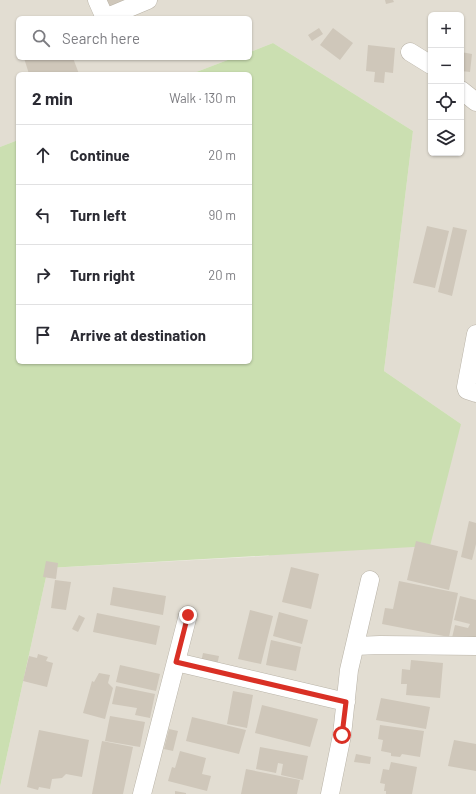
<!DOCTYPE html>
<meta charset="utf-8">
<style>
:root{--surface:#fff;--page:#f2f2f3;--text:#2b2b33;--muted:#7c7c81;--line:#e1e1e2}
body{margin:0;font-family:Barlow,sans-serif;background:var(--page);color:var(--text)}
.controls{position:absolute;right:12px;top:12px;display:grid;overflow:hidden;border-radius:6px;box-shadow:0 1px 3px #0004}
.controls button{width:36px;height:36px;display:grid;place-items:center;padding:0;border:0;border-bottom:1px solid var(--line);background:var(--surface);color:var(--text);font:20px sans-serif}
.stop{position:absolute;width:12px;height:12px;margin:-9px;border:3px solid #d93025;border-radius:50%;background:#fff}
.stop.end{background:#d93025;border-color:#fff;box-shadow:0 1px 4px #0008}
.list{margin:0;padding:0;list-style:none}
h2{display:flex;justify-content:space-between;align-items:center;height:52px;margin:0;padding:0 16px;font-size:17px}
h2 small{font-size:13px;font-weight:400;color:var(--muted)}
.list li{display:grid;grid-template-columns:26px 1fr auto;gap:12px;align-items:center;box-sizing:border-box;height:60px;padding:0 16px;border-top:1px solid var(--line)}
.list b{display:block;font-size:15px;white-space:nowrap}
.list em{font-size:13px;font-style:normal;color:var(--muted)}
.icon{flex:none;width:22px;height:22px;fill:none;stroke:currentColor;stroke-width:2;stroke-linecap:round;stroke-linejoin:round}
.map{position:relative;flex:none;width:476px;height:794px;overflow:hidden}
.search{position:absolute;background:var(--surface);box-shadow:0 1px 3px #0004;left:16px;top:16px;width:236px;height:44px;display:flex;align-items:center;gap:10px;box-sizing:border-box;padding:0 14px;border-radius:6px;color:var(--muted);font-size:15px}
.panel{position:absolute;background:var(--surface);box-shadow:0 1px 3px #0004;left:16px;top:72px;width:236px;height:292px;border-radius:6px}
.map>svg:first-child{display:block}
</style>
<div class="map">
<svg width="476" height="794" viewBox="0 0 476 794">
<rect width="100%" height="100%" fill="#efebe4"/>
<path fill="#e2ddd2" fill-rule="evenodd" d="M0 0H476V794H0V787L48 568 268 556 461 424 384 371 413 131 273 43 250 52V18H18V58H233L191 74H18V140L0 147ZM431 15H461V153H431Z"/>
<path fill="#cbdfb1" d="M273 43 413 131 384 371 461 424 430 546 48 568 0 787V147L18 140V362H250V74H191L233 58H250V52Z"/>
<path fill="#cfc7ba" d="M104 0H127L107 8Z
M385 0H393L394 2 386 4Z
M319 28 323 34 312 41 308 35Z
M333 28 353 43 340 60 320 45Z
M461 38H463L462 48H461Z
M368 45 395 48 393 73 385 72 384 83 374 82 375 72 366 71Z
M461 52 472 54 470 72 461 71Z
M24 58H73L79 74H29Z
M427 226 449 231 435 288 413 283Z
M453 227 467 230 452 296 438 292Z
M469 521 476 523V544L472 560 461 557Z
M416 541 458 551 449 590 407 580Z
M46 561 58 563 56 579 43 577Z
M291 567 319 574 311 609 282 602Z
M55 580 71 582 66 610 51 608Z
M399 581 458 593 449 637 382 624 385 608 393 609Z
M113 587 166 596 163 615 110 605Z
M460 596 476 600V645L451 642 455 625 468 628 470 624 454 620Z
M250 610 273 616 261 664 238 659Z
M279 612 308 620 302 644 273 636Z
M97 613 160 626 156 645 93 632Z
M79 615 85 618 78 632 72 629Z
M271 640 301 647 296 671 266 665Z
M203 653 219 656 217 666 201 663Z
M38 654 48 657 46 661 53 663 47 687 23 681 29 656 37 658Z
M411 660 443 663 440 698 406 695 407 684H401L402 669 410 670Z
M120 665 160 674 156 691 116 682Z
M99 673 110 675 108 683 113 688 105 719 83 713 92 681 94 682Z
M116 686 155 694 150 718 135 715 137 708 112 704Z
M233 691 253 695 247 728 227 724Z
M381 698 430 707 426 729 376 720Z
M262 705 318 719 310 747 255 733Z
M110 716 145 722 140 747 105 741Z
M192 717 246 730 239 754 186 741Z
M380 725 424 731 420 757 402 754 400 757 391 756V753L381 751 383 740 378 739Z
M169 729 178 731 173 751 164 749Z
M39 730 89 740 82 777 66 774 62 778 52 779 50 789 39 787 38 790 27 787Z
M454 740 476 744V771L448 766Z
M102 741 133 747 123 794H92Z
M260 747 308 756 303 780 281 775 283 764 278 763 276 773 256 769Z
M180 751 206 758 202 774 211 776 207 791 168 781 172 767 175 768Z
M356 754 371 757 370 764 354 762Z
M391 762 417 767 412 794H386V791H384L385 784 380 783 383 769 389 770Z
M246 769 300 780 297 794H241Z
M175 791 186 793V794H175Z"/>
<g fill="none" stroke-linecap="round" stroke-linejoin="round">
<defs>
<path id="minor" d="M97 0 105 18 148 0
M410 52 431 65
M461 90 476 102
M476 334 466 387 467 390 476 393
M355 646 380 645 476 646
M176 662 346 702
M142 794 188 615
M330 794 342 735 349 670 370 580"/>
</defs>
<use href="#minor" stroke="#b9b3a7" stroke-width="19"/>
<use href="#minor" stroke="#fff" stroke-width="18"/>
</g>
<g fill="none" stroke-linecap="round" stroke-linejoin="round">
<path stroke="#d93025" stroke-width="5" d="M188 615 176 662 346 702 342 735"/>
</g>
</svg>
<div class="controls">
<button>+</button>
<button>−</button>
<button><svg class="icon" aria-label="locate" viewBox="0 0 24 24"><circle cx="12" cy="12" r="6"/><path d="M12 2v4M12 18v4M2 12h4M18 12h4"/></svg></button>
<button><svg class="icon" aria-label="layers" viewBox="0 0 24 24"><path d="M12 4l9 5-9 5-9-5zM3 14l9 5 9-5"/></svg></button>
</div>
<div class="stop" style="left:342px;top:735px"></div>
<div class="stop end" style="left:188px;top:615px"></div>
<div class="search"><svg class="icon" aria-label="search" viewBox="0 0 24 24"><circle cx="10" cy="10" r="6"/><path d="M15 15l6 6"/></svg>Search here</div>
<section class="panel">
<h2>2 min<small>Walk · 130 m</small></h2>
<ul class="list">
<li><svg class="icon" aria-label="ahead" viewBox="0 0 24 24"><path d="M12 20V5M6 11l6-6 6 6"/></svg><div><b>Continue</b></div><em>20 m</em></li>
<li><svg class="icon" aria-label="left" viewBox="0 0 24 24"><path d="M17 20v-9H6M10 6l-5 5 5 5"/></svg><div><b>Turn left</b></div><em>90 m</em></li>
<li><svg class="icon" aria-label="right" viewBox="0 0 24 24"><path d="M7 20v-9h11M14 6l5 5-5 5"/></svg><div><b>Turn right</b></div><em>20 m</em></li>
<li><svg class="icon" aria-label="arrive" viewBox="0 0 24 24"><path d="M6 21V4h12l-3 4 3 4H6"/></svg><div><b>Arrive at destination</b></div></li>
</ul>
</section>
</div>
